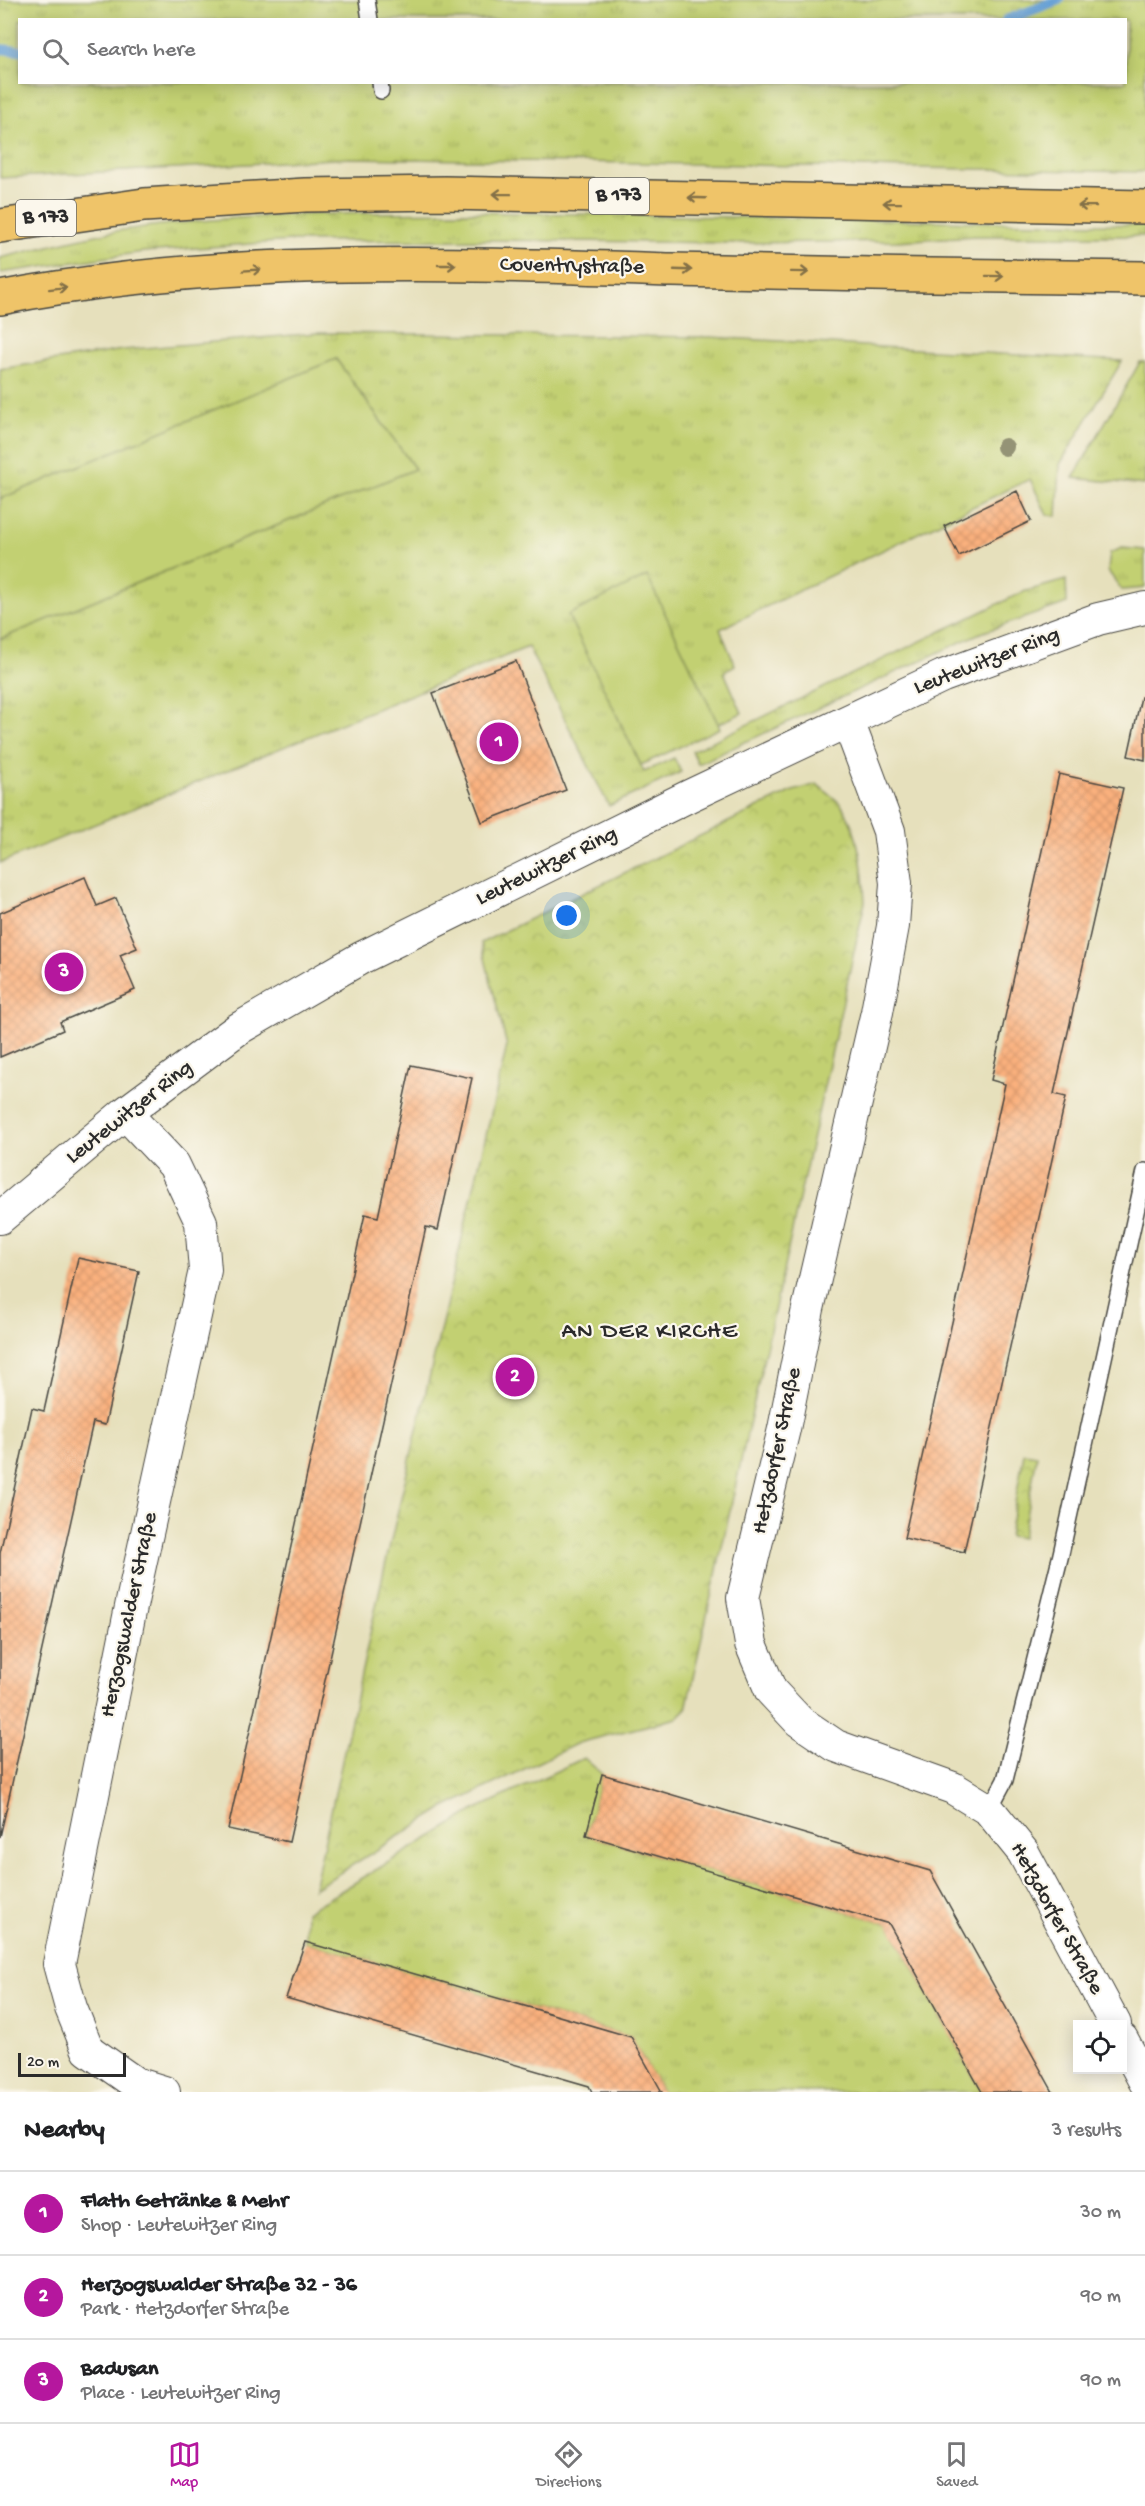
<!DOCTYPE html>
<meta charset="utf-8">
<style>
:root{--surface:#fff;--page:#f6f6f6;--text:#202124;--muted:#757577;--line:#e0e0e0;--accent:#b5179e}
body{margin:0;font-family:"Gochi Hand",sans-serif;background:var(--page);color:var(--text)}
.controls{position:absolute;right:18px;bottom:18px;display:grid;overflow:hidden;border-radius:0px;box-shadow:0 3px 15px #0003}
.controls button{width:54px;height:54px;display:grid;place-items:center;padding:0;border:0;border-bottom:2px solid var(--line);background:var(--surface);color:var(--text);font:30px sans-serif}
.scale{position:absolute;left:18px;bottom:15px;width:108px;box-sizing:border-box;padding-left:6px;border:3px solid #2b2b2b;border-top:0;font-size:16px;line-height:21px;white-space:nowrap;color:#2b2b2b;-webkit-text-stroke:4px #fbf7ec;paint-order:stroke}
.you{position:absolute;left:567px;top:916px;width:21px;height:21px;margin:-15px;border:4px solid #fff;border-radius:50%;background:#1a73e8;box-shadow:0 0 0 9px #1a73e833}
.badge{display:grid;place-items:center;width:39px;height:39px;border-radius:50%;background:var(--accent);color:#fff;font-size:20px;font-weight:700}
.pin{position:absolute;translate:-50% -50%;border:3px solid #fff;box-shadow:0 2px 6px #0006}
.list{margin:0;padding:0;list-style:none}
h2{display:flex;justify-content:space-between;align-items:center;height:78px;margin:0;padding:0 24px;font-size:26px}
h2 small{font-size:20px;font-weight:400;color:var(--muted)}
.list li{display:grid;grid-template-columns:39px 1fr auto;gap:18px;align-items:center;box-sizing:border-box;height:84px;padding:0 24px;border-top:2px solid var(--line)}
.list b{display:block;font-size:22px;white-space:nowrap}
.list p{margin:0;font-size:20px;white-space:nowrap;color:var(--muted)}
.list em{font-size:20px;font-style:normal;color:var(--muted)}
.icon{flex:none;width:33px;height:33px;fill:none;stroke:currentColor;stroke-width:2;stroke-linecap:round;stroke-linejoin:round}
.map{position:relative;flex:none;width:1145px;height:2092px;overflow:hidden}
.search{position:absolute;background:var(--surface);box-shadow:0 3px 15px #0003;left:18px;right:18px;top:18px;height:66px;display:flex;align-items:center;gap:15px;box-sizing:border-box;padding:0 21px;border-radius:0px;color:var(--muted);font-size:22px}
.sheet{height:330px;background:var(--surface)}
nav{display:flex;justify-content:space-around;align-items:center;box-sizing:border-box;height:84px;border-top:2px solid var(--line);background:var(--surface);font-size:16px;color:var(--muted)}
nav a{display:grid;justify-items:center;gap:3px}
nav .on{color:var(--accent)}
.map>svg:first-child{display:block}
</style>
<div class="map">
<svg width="1145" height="2092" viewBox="0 0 1145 2092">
<defs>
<pattern id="grass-tufts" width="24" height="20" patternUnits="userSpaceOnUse" patternTransform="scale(1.5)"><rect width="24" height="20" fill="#c2d072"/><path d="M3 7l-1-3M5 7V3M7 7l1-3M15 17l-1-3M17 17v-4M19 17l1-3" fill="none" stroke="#a7b363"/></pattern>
<pattern id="park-crowns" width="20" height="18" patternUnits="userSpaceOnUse" patternTransform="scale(1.5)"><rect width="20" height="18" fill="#c2d072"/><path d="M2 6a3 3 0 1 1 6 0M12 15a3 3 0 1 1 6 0" fill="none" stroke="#a7b363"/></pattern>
<pattern id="building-cross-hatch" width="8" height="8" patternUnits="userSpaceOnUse" patternTransform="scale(1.5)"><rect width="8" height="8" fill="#fab07d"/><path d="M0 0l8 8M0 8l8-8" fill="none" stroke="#d6986c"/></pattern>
</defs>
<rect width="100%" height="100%" fill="#fbf7ec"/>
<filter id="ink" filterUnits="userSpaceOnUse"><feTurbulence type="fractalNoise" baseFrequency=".0167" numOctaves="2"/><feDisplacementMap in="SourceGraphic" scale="12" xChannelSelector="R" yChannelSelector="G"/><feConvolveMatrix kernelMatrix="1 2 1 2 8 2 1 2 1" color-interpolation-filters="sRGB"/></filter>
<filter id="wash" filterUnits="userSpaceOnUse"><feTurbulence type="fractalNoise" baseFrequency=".008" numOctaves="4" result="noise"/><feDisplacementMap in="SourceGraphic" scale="24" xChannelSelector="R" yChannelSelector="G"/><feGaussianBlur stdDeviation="1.35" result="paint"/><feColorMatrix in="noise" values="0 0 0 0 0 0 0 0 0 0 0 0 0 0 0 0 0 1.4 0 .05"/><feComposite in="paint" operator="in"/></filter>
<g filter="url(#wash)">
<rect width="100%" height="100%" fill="#e6e0bc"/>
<path fill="url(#grass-tufts)" stroke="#767e4e" stroke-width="1.5" fill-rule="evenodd" d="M0 0H1145V172L350 158 0 178ZM20 20H1126V82H20Z
M467 212 1145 225V236H975L896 241 736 243 484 240 291 241 143 252 0 273V258C43 248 86 235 130 229 241 213 355 213 467 212Z
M317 333 710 337 1122 361 1060 464 1057 516 1047 515 1030 479 720 629 735 665 724 672 742 713 718 724 647 577 569 615 644 772 674 758 681 772 609 806 528 647 0 863V639L415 469 336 359 0 499V369L123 350Z
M1140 362H1145V485L1073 478Z
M1122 548 1145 550V588L1122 590 1108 571 1110 553Z
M1066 580 1067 603 978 634 698 764 692 751 1023 592Z
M584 1758 602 1774 586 1835 889 1924 982 2092H662L631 2037 305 1942 306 1912 477 1809Z"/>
<path fill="url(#park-crowns)" stroke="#767e4e" stroke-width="1.5" d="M817 784C824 791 836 798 842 806 860 834 863 870 865 902L686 1709 677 1718 578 1743 444 1808 314 1889 382 1579 507 1046 481 943 790 792Z
M1024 1453 1037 1455 1022 1538 1009 1536Z"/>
<path fill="#c2d072" stroke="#767e4e" stroke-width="1.5" d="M336 359 415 469 0 639V499Z
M647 576 720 728 641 765 568 615Z"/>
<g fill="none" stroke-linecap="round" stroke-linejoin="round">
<path stroke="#66a0d5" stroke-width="10" d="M1006 20 1059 0
M0 49 20 51"/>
</g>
<g id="blocks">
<path fill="url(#building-cross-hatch)" d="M1017 491 1031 521 959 556 944 526Z
M516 661 566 790 482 822 433 693Z
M1141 697 1145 698V760L1128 756Z
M1059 774 1123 788 1054 1094 1066 1097 964 1552 904 1538 1005 1084 991 1080Z
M85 877 97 906 116 898 137 948 120 955 135 990 60 1022 63 1030 0 1057V913Z
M411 1065 472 1078 438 1230 426 1227 289 1842 228 1829 365 1214 378 1217Z
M78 1258 139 1271 105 1425 93 1422 0 1837V1553L32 1408 44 1411Z
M602 1774 930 1871 1053 2092H982L889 1924 586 1835Z
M305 1942 631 2037 662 2092H592L589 2086 286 1998Z"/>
</g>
</g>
<g filter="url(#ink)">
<use href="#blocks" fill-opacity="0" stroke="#474641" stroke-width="1.5"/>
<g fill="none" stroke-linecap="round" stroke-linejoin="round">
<defs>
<path id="service" d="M367 0 370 20
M380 82 381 91
M989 1810 1005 1780 1061 1554 1145 1171"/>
<path id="minor" d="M848 721 889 831 896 883 893 926 877 1012 808 1309 784 1429 743 1598 751 1644 771 1691 799 1721 836 1746 953 1788 989 1810 1023 1852 1115 2024
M125 1113 174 1165 201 1222 205 1270 133 1597 59 1964 71 2008 88 2050 135 2083 164 2092
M0 1218 125 1113 238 1029 361 958 689 796 943 676 1098 619 1145 608
M1122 2039 1145 2082"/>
<path id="primary" d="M0 226 144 205 305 195 445 193 1145 207
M0 298C220 255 449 263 672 270 830 274 987 276 1145 278"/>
</defs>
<use href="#service" stroke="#474641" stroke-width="18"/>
<use href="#minor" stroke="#474641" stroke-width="34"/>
<use href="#primary" stroke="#474641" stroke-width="36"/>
<use href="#service" stroke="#fff" stroke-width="15"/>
<use href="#minor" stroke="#fff" stroke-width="32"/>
<use href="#primary" stroke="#efc469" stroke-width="33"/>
</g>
<circle fill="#949376" cx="1005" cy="447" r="9"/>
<defs><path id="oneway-shaft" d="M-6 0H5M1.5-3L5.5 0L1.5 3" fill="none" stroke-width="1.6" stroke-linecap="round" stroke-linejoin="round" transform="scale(1.5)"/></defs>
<g stroke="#837047">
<use href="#oneway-shaft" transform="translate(502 194) rotate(-179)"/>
<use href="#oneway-shaft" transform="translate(697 198) rotate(-178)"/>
<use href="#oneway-shaft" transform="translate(892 203) rotate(-179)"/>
<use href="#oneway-shaft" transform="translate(1087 206) rotate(-179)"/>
<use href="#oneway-shaft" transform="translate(447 265)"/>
<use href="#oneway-shaft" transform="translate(252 270) rotate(-4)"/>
<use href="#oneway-shaft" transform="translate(683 270) rotate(2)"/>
<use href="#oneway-shaft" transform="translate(800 272) rotate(1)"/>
<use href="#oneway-shaft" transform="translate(995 276) rotate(1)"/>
<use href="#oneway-shaft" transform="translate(58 288) rotate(-7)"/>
</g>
</g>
<g text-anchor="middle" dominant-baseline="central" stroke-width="4.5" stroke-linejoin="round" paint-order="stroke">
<g fill="#fbf7ec" stroke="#696865" stroke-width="1.5">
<rect x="589" y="178" width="60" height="36" rx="4.5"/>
<rect x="16" y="200" width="60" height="36" rx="4.5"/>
</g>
<g font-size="21" font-weight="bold" fill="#2b2b2b">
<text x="619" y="196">B 173</text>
<text x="46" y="218">B 173</text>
</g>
<g font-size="22" fill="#2b2b2b" stroke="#fbf7ec">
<text transform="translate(572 267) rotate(1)">Coventrystraße</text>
<text transform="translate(987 662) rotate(-21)">Leutewitzer Ring</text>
<text transform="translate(547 867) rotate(-26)">Leutewitzer Ring</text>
<text transform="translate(130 1113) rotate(-38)">Leutewitzer Ring</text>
<text transform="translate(778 1451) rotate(-78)">Hetzdorfer Straße</text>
<text transform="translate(130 1615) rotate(-78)">Herzogswalder Straße</text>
<text transform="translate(1056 1919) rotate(61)">Hetzdorfer Straße</text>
</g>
<g font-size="24" letter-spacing="1.5" fill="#2b2b2b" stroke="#fbf7ec">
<text x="650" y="1332">AN DER KIRCHE</text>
</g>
</g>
</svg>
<div class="controls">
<button><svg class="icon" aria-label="locate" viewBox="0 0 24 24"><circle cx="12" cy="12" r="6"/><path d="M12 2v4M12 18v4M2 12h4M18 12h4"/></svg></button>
</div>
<div class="scale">20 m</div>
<div class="you"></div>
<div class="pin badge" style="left:499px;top:742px">1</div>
<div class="pin badge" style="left:515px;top:1377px">2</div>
<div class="pin badge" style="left:64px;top:972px">3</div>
<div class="search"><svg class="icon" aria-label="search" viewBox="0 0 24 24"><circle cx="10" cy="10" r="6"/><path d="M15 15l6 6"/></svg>Search here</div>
</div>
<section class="sheet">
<h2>Nearby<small>3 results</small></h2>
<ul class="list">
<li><span class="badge">1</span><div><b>Flath Getränke &amp; Mehr</b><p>Shop · Leutewitzer Ring</p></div><em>30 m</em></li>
<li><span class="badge">2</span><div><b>Herzogswalder Straße 32 - 36</b><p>Park · Hetzdorfer Straße</p></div><em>90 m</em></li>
<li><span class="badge">3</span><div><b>Badusan</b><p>Place · Leutewitzer Ring</p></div><em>90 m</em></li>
</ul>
</section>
<nav>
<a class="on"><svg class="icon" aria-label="map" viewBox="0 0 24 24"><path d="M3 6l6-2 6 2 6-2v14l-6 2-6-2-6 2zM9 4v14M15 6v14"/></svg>Map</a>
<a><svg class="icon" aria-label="directions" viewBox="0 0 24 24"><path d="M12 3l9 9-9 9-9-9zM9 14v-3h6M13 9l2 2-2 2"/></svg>Directions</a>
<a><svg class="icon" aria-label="saved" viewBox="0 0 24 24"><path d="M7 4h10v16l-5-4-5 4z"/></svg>Saved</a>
</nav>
